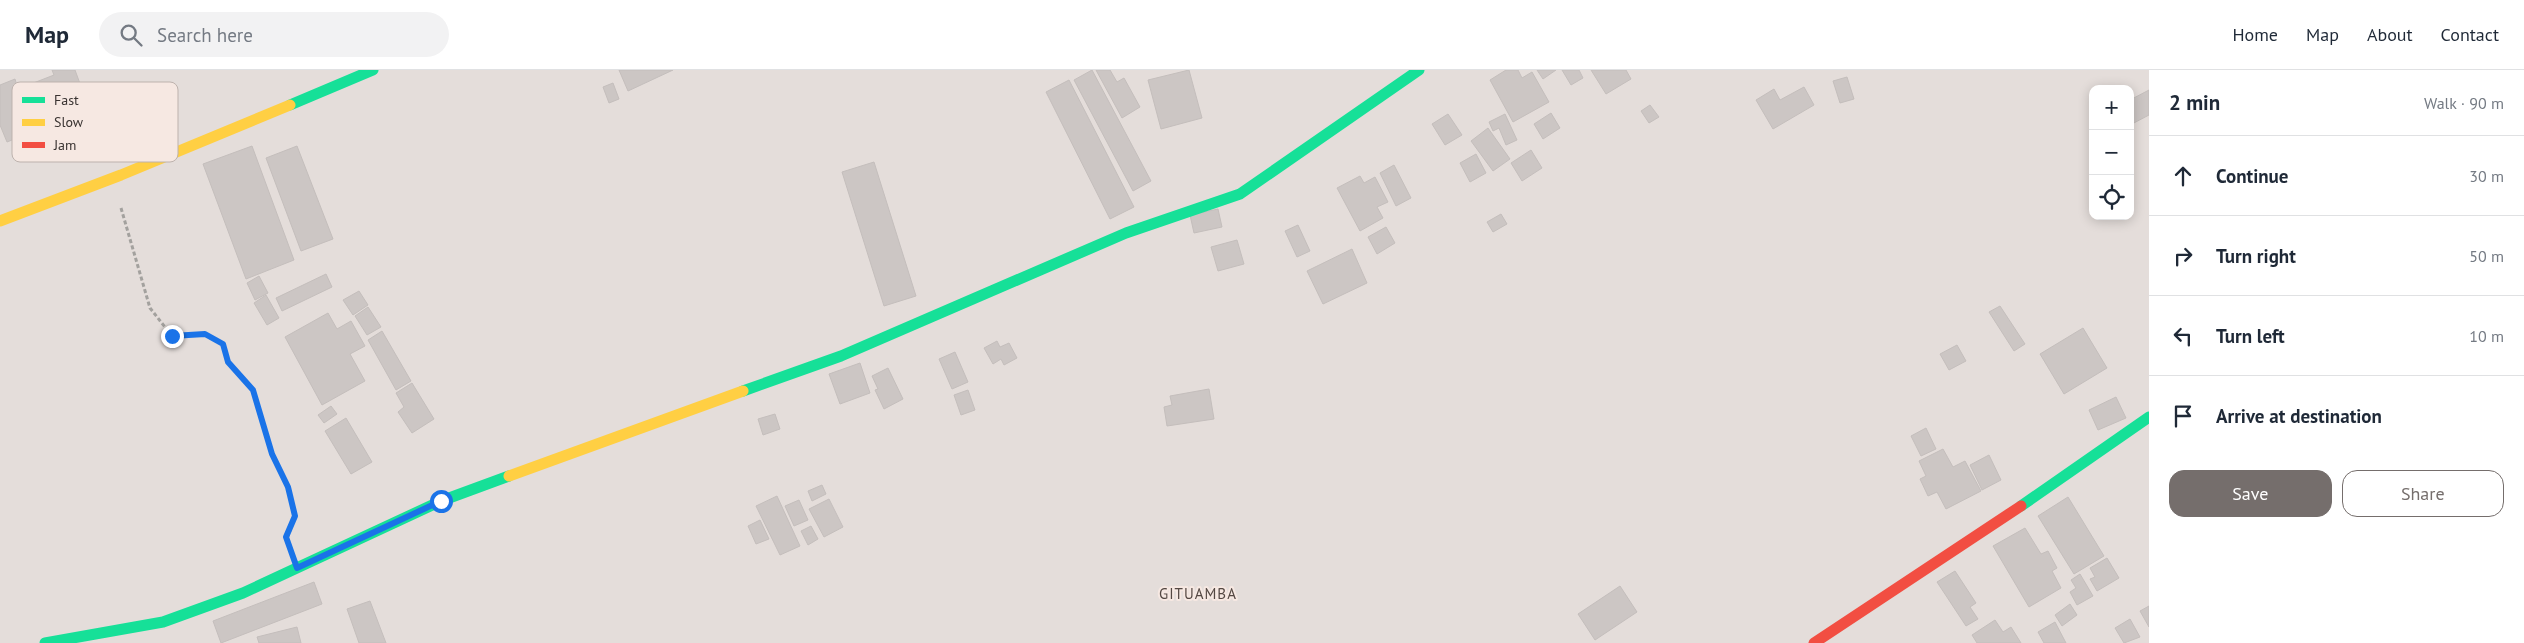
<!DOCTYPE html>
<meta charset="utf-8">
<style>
:root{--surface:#fff;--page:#f2f2f3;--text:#1f2937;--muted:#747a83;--line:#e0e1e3;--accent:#756e6c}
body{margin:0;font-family:"PT Sans",sans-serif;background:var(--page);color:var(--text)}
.controls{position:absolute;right:15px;top:15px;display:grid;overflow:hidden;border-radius:10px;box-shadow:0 2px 12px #0003}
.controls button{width:45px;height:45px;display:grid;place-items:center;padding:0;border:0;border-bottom:1px solid var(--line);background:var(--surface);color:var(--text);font:25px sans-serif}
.stop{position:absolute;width:15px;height:15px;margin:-11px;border:4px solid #1a73e8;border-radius:50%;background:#fff}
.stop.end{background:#1a73e8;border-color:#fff;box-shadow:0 1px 5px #0008}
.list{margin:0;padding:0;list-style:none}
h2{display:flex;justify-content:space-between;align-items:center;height:65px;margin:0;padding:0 20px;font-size:21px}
h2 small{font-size:16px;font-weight:400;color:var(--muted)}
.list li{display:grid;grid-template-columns:32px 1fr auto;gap:15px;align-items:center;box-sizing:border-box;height:80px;padding:0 20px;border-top:1px solid var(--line)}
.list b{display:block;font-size:19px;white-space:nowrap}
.list em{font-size:16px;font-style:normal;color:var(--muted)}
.actions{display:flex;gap:10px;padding:15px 20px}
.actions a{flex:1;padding:11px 0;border:1px solid var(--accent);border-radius:15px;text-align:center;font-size:18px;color:var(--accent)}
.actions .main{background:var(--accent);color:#fff}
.icon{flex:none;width:28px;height:28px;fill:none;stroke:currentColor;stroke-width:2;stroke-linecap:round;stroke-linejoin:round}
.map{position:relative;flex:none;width:2149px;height:573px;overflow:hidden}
header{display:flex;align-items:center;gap:30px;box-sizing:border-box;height:70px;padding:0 25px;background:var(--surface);border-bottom:1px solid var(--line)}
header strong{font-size:24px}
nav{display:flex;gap:28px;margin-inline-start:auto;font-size:18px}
.search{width:350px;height:45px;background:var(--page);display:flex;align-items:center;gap:12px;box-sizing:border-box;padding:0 18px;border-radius:28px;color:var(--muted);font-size:19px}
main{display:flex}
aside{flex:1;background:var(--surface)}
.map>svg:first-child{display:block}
</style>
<header>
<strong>Map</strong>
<div class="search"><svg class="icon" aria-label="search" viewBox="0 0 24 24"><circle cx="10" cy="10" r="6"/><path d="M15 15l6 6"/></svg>Search here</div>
<nav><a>Home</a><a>Map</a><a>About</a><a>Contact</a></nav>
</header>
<main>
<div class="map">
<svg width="2149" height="573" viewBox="0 0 2149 573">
<rect width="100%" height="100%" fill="#e4ddda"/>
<path fill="#ccc6c4" stroke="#c4bebc" d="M52 0H75L90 41 58 53 66 73 30 87 22 66 7 72 0 55V15L15 9 18 19 54 5Z
M619 0H673L628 21Z
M1092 0 1151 111 1133 121 1074 10Z
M1096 0H1110L1117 12 1124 8 1140 37 1122 48Z
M1189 0 1202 48 1161 59 1148 10Z
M1506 0H1518L1522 8 1532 2 1549 32 1513 52 1490 10Z
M1537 0H1556L1543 9Z
M1562 0H1579L1583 8 1571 15Z
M1591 0H1626L1631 9 1606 24Z
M1847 7 1854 29 1840 33 1833 11Z
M1069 10 1134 137 1110 149 1046 22Z
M613 13 619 29 609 33 603 17Z
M1804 17 1814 35 1773 59 1756 30 1774 19 1780 30Z
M2149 20V45L2130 55V30Z
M1650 35 1659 47 1649 53 1641 41Z
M1551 43 1560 58 1543 69 1534 54Z
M1448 44 1462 65 1445 75 1432 54Z
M1505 44 1517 70 1506 75 1499 58 1493 61 1489 52Z
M1488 58 1510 89 1493 101 1471 71Z
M252 76 294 190 246 209 203 94Z
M297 76 333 169 301 181 266 88Z
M1531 80 1542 98 1522 111 1511 93Z
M1476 84 1486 103 1470 112 1460 93Z
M874 92 916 226 884 236 842 102Z
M1394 95 1411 128 1396 136 1380 103Z
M1360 106 1364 113 1375 107 1388 132 1377 137 1383 148 1360 161 1337 118Z
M1218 139 1222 157 1194 163 1190 145Z
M1501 144 1507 154 1493 162 1487 152Z
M1298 155 1310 181 1297 187 1285 161Z
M1386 157 1395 173 1377 184 1368 167Z
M1237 170 1244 194 1218 201 1211 177Z
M1352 179 1367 213 1323 234 1307 201Z
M326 204 332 217 282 241 276 228Z
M259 206 268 223 255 230 247 213Z
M359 221 368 235 353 245 343 230Z
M266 225 279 248 267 255 254 233Z
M2000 236 2025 274 2014 281 1989 242Z
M368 237 381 257 367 265 355 246Z
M328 243 337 259 351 251 365 276 350 284 365 311 322 335 285 267Z
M2083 258 2107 298 2064 324 2040 284Z
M382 261 411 311 396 320 368 270Z
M997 271 1000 277 1009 273 1017 288 1004 295 1001 289 993 294 984 278Z
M1957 275 1966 291 1949 300 1940 284Z
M955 282 968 312 952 319 939 289Z
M860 293 870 323 840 334 829 304Z
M888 298 903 329 884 339 875 320 878 319 872 306Z
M412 313 434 349 412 363 398 342 404 337 396 323Z
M1209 319 1214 349 1167 356 1164 337 1172 335 1170 326Z
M968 320 975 340 961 345 954 325Z
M2116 327 2126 348 2098 360 2089 340Z
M331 336 337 344 324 353 318 345Z
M775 344 780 359 763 365 758 349Z
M346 348 372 392 351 404 325 361Z
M1926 358 1936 379 1921 386 1911 366Z
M1943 379 1953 397 1965 391 1981 421 1946 439 1937 422 1928 426 1920 409 1926 406 1919 391Z
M1989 385 2001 410 1982 420 1970 395Z
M822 415 826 424 812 431 808 421Z
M777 426 800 476 780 485 756 436Z
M2068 427 2104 486 2074 504 2038 446Z
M829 429 843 457 824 467 809 439Z
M799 430 808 450 794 456 785 436Z
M760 450 769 469 756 474 748 456Z
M811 456 818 469 808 475 801 461Z
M2025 458 2041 484 2048 481 2057 498 2052 501 2061 518 2029 537 1993 476Z
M2107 488 2119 508 2097 521 2090 509 2095 507 2090 498Z
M1955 501 1976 533 1970 537 1978 549 1966 556 1937 512Z
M2080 504 2093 526 2077 535 2070 522 2076 518 2071 510Z
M314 512 322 534 221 573 213 551Z
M1620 516 1637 542 1595 570 1578 544Z
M370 531 386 573H359L347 539Z
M2070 534 2077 545 2062 556 2055 545Z
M2149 536V557L2140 541Z
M2130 549 2140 567 2124 573 2115 558Z
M1995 550 2003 562 2011 557 2021 573H1977L1972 565Z
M2055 552 2066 573H2044L2038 562Z
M297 557 301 573H259L257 567Z"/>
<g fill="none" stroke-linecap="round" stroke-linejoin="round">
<path stroke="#a3a19e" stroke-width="3" stroke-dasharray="4 2.5" stroke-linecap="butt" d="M121 138 150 238 172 266 205 264 223 274 228 293 253 320 272 384 288 417 295 446 287 469"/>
<path stroke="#16e098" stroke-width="11" d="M290 35 373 0
M743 321 841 286 1126 163 1240 124 1419 0
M2021 436 2149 347
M45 573 163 552 243 523 441 431 509 406"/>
<path stroke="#ffcf43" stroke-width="11" d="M0 151 121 105 290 35
M509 406 743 321"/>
<path stroke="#f24e42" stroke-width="11" d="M1814 573 2021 436"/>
</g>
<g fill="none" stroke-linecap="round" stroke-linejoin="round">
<path stroke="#1a73e8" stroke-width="6" d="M172 266 205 264 223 274 228 292 253 320 272 384 288 417 295 446 286 467 297 498 441 431"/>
</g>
<g text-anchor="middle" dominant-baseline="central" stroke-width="4" stroke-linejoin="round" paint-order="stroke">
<g font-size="15" letter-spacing="1" fill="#544843" stroke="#f6e8e2">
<text x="1198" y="523">GITUAMBA</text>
</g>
</g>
<rect x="12" y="12" width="166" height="80" rx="8" fill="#f6e8e2" stroke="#bdb2ad" stroke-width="1"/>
<rect x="22" y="27" width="23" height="6" fill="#16e098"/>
<rect x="22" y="49" width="23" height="7" fill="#ffcf43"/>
<rect x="22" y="72" width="23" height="6" fill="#f24e42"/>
<g font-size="14" fill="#393331">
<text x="54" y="35">Fast</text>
<text x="54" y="57">Slow</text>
<text x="54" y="80">Jam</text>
</g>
</svg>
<div class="controls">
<button>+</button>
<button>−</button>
<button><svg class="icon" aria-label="locate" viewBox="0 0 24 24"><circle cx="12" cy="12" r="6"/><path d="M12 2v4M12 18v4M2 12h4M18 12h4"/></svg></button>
</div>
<div class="stop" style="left:441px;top:431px"></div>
<div class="stop end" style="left:172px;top:266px"></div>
</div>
<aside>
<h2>2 min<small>Walk · 90 m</small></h2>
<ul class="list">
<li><svg class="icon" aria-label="ahead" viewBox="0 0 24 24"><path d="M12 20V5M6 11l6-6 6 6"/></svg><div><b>Continue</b></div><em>30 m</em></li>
<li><svg class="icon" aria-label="right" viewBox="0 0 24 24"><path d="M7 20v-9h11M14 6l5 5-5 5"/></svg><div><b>Turn right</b></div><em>50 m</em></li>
<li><svg class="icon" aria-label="left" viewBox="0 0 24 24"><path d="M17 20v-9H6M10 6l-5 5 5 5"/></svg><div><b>Turn left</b></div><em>10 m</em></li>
<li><svg class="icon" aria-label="arrive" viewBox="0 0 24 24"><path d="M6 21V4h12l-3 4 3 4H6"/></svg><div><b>Arrive at destination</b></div></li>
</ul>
<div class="actions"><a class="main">Save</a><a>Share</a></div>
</aside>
</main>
